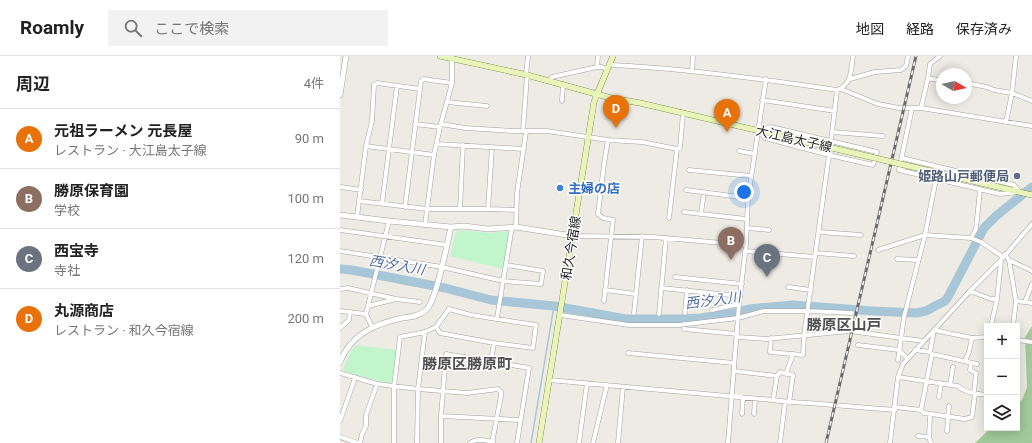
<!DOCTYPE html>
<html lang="ja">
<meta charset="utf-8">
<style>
:root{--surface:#fff;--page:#f2f2f2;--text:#222;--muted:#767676;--line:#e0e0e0;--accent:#ba270f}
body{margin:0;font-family:Roboto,"Noto Sans JP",sans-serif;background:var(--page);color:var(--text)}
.controls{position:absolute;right:12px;bottom:12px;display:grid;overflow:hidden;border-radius:0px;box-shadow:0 2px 10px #0003}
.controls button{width:36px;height:36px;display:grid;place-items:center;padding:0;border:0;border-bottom:1px solid var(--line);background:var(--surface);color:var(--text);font:20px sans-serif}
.compass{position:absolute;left:596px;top:12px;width:36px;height:36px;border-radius:50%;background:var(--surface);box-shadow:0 2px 10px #0003;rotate:99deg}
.you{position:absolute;left:404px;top:136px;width:14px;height:14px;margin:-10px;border:3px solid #fff;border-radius:50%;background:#1a73e8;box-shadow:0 0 0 6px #1a73e833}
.badge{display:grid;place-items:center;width:26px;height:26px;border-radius:50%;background:var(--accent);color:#fff;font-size:13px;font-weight:700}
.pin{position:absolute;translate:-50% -33px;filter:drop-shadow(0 1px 2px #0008)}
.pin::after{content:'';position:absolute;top:21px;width:14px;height:12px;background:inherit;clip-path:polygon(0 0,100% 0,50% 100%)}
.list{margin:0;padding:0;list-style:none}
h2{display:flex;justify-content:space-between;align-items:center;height:52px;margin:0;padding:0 16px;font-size:17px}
h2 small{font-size:13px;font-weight:400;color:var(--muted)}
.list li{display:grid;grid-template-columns:26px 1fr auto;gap:12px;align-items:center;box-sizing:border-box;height:60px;padding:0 16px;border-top:1px solid var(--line)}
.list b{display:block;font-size:15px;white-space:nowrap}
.list p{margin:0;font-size:13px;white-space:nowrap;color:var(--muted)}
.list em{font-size:13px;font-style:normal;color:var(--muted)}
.icon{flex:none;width:22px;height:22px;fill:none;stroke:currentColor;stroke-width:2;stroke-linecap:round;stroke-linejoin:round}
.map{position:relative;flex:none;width:692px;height:387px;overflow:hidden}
header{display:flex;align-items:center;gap:24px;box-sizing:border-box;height:56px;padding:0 20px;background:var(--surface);border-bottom:1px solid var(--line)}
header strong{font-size:19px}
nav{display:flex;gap:22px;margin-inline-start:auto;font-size:14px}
.search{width:280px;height:36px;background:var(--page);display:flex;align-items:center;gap:10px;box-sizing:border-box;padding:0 14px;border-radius:0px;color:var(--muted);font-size:15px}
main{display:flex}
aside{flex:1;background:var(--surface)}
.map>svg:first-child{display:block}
</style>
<header>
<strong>Roamly</strong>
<div class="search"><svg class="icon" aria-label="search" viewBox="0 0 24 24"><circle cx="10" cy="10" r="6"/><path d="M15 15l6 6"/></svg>ここで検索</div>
<nav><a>地図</a><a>経路</a><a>保存済み</a></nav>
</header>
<main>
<aside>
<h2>周辺<small>4件</small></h2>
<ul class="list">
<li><span class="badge" style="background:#e8710a">A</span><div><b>元祖ラーメン 元長屋</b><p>レストラン · 大江島太子線</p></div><em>90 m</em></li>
<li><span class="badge" style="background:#8d6e63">B</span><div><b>勝原保育園</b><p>学校</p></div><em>100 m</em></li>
<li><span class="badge" style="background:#6b7280">C</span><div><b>西宝寺</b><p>寺社</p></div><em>120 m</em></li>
<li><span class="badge" style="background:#e8710a">D</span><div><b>丸源商店</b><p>レストラン · 和久今宿線</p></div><em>200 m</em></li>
</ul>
</aside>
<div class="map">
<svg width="692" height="387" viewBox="0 0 692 387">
<rect width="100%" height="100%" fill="#edebe3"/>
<path fill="#a2c99b" d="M692 270V387H635L651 372H677V348L682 344 687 331 685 281Z"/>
<path fill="#c3f5cd" d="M119 174 150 177 166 175 169 178 163 213 110 200 116 176Z
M16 289 56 294 53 326 51 328 5 316 3 313 10 297Z"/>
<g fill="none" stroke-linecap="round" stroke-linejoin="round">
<path stroke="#a7c6d8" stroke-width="1.5" d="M191 387 214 250"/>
<path stroke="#a7c6d8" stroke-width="9" d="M0 213 12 214 105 232 151 244 214 250 286 263H337L361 262 393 257 409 253 453 249 533 255 576 257 586 255 595 250 605 245 608 241 644 172 656 160 692 131"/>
<defs>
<path id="minor" d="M270 8 274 9C349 13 423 23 497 34
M257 11 258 0
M352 15 353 0
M186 19 188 0
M588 22 602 25
M510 23 535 16 561 14 566 10 568 0
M210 25 212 21 257 11H262L267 13
M626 27 647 31 654 34 672 37 692 45
M501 33 538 48 559 52H581L692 70
M422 44 495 55
M222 45 223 28
M107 46 147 50
M581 52 588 22 590 8 600 0
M666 66 672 37 676 0
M75 68 100 71
M101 68 125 72 174 75H207L268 84 302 86 337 93 340 92 343 58
M431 71 537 96 533 109 489 99 425 82 418 75Z
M183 75 187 19
M492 76 543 80
M491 85 497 34C512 29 511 13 513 0
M97 88 184 93
M26 90 94 99
M399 95 415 98
M562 102 674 129 679 136 660 138 559 114 572 52
M349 114 411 120
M1 131 21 134
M346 134 408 142
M19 145 87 153H148L177 154
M42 148 57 30
M65 151 81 25 83 23 112 27
M120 153 123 89
M148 153 152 91
M344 156 406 163
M361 158 364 136
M17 161 26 90 32 65 34 29 37 27 80 33
M329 162 337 93
M85 169 94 99 100 71 112 27V0
M176 171 177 137 186 76
M407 172 429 174
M0 174 107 189
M479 176 521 179
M233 180 313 181 406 189
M631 182 636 173 640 134
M538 194 585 179 631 182 641 186 663 201
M0 195 102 211 163 225 201 228 203 215 166 209
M405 195 475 201
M476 197 514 200
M665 198 669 204 676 245 673 270
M557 203 578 204
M669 204 692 215
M335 221 402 228
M448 231 471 234
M321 232 400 240
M0 233 8 232 56 243 80 246
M265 234 296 238
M630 235 651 243H657
M264 245 273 164 263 162 258 158 264 108 268 84
M676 245 692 247
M685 246 692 228
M28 250 56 243
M372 254 399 248
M0 255 26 258 32 271
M294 257 302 180
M345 257 347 234
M26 258 49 165
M319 258 326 182
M220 259 289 269H339L398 262 424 255H468L512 257
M157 262 172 171
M344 268V273L397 278
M651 270 657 243 661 205
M0 272 9 264 10 256
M397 281 426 283 510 275 583 285
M431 282 430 296 463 299 464 280 489 99
M677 284 692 286
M518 289 559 294 567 302
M575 294 590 296
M288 297 394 307
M592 298 637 308
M558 304 564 261 585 179 596 123
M151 305 154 287
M625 305 629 296 632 282
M631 307 630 314 636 317 634 337
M394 315 437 320
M0 317 37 328 78 333 127 337 158 333 161 336V340L152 387
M446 318 453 298
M558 321 618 330C625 337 638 338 647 339
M209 324 433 344C445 346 455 346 467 347 496 349 525 352 555 354
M610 329 613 311
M635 338 632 361 625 363 584 357 581 354 592 298 590 296 594 274 632 282 647 281
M599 341 601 327
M433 344 437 320 440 316 453 319 449 347
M555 351 581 354
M402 358 403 342
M414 358 415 343
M590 358 589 381 591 387
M101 360 180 364
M0 365 15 322
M607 375 609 350
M578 380 589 381
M0 381 18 387
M20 387 22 378 26 370V359L37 328
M54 387V331L60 281 85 276 96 271 109 253 131 259 196 269 193 292 154 287 100 277 96 271
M77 387 78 333 85 276
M101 387V360L106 298 189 312 177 387
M130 387C136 382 146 384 153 386
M239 387 247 327
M253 387 267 329
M278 387 283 331
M388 387 399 248 406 189 408 142 426 23
M440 387 445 347
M550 387 558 321 563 308 630 235 661 204 692 168"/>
<path id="tertiary" d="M0 39 6 0
M0 159 49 165 111 171 124 170 148 173 176 171 233 180
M0 306C11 278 35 268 62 262 71 261 80 260 87 253 97 242 107 188 111 171"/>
<path id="secondary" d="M100 0 187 19 271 42 300 47 488 91
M603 118 692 139
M199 387 254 46 257 38 273 0"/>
</defs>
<use href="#minor" stroke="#a1a1a1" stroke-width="5"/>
<use href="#tertiary" stroke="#a1a1a1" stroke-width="6"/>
<use href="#secondary" stroke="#536a0d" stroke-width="6"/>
<use href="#minor" stroke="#fff" stroke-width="4"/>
<use href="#tertiary" stroke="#fff" stroke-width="5"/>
<use href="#secondary" stroke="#e9f4ba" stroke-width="5.5"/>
<defs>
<path id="rail" d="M486 387 576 0"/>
</defs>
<use href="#rail" stroke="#6b6b6b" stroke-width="3"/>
<use href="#rail" stroke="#fff" stroke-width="1.5" stroke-dasharray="4.5" stroke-linecap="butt"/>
<defs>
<path id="secondary-bridge" d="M488 91 603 118"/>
</defs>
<use href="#secondary-bridge" stroke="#536a0d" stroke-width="6" stroke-linecap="butt"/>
<use href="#secondary-bridge" stroke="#e9f4ba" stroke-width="5.5"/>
</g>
<circle fill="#5c6f8a" stroke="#fff" stroke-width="1.5" cx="677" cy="120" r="4"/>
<circle fill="#3f7fe0" stroke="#fff" stroke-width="1.5" cx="220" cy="132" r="4"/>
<g text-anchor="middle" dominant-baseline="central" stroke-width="3" stroke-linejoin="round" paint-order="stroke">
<g font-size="13" fill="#1d1d1d" stroke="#fff">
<text transform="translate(454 83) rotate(13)">大江島太子線</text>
<text transform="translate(231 192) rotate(-81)">和久今宿線</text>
</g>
<g font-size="13" font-weight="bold" fill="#4e5e75" stroke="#fff" text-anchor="end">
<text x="669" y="120">姫路山戸郵便局</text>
</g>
<g font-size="13" font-weight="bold" fill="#366cbe" stroke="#fff" text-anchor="start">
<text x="228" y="132">主婦の店</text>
</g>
<g font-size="14" font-style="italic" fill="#516fa4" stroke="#fff">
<text transform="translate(57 209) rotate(10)">西汐入川</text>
<text transform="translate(373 244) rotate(-7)">西汐入川</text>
</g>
<g font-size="15" font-weight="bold" fill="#505050" stroke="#fff">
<text x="504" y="269">勝原区山戸</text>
<text x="127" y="308">勝原区勝原町</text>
</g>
</g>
</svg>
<div class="controls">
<button>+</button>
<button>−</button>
<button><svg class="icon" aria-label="layers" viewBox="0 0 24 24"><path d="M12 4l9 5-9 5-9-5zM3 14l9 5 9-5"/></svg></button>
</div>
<svg class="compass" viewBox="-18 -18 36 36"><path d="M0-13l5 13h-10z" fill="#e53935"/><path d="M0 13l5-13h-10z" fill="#767676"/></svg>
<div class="you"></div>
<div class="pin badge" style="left:387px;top:76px;background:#e8710a">A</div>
<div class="pin badge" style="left:391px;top:204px;background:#8d6e63">B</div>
<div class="pin badge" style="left:427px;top:221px;background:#6b7280">C</div>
<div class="pin badge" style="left:276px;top:72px;background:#e8710a">D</div>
</div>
</main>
